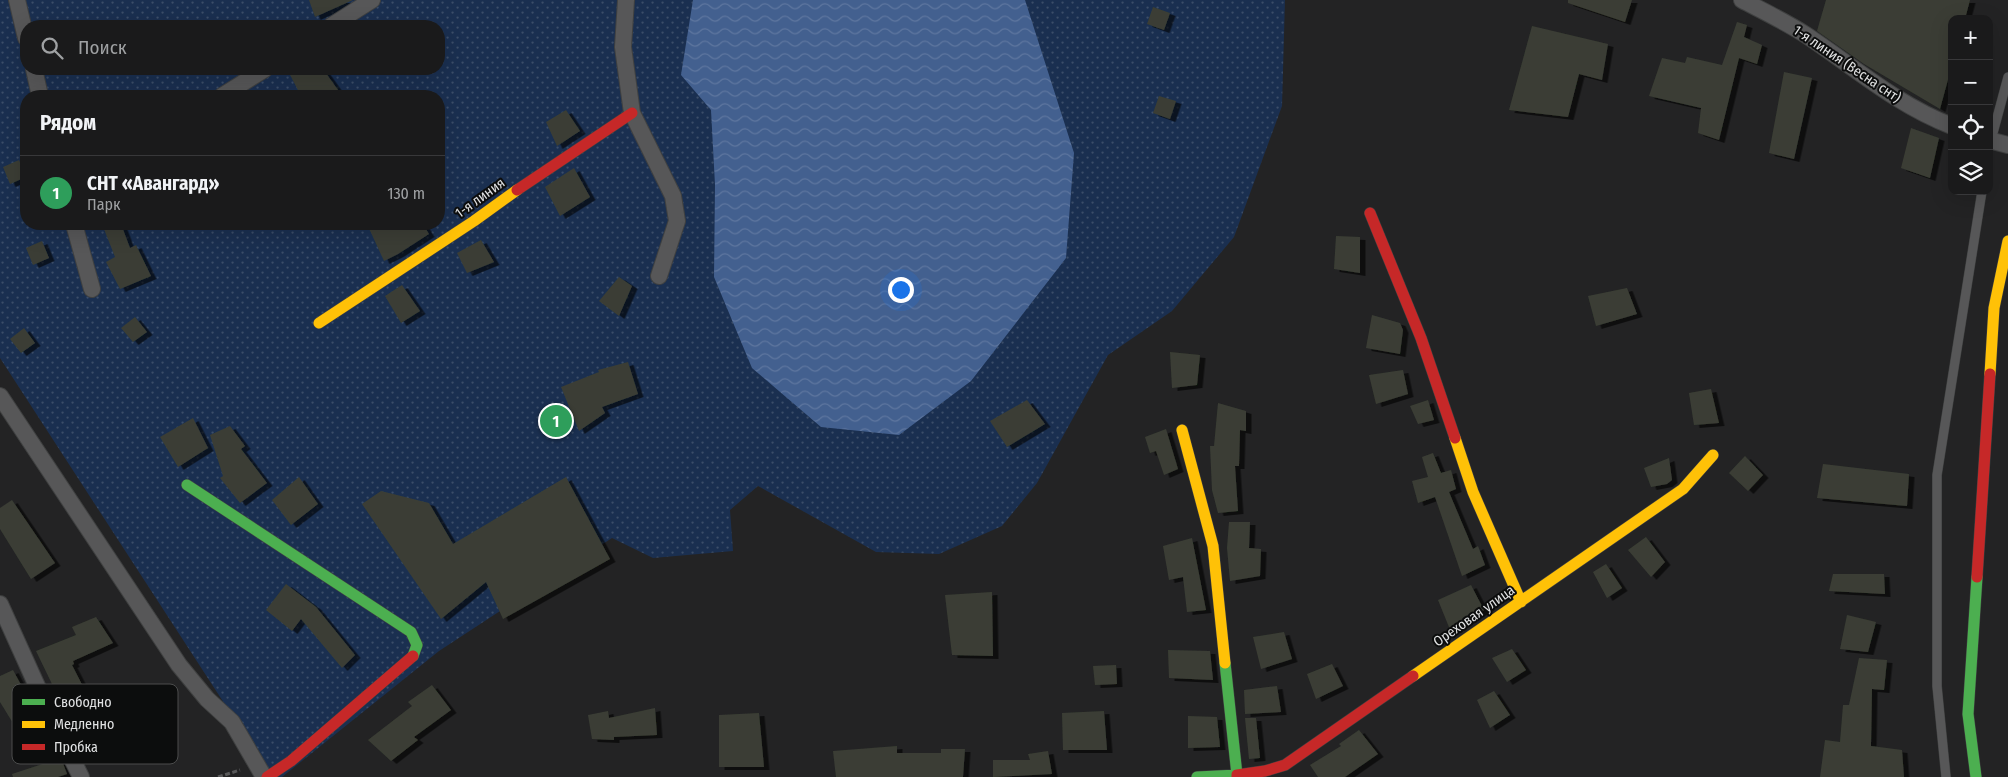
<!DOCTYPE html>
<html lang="ru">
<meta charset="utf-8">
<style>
:root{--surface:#1a1a1b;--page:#272728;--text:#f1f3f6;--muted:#9fa1a3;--line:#38383a;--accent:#ea580c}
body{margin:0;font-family:"Fira Sans Condensed",sans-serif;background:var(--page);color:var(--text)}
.controls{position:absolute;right:15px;top:15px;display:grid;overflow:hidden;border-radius:10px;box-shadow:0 5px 20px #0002}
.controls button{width:45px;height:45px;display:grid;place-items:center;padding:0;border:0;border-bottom:1px solid var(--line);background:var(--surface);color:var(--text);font:25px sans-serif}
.you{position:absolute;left:900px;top:289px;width:18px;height:18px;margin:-12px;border:4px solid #fff;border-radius:50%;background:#1a73e8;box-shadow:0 0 0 8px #1a73e833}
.badge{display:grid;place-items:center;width:32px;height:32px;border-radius:50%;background:var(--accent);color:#fff;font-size:16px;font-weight:700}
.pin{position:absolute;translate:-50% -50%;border:2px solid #fff;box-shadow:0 1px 5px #0006}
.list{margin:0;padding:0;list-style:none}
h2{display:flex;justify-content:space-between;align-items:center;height:65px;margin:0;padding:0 20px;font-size:21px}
h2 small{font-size:16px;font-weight:400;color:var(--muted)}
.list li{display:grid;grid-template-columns:32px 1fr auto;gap:15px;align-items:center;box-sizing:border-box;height:75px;padding:0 20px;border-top:1px solid var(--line)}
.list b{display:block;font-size:19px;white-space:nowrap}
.list p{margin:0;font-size:16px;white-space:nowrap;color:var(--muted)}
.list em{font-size:16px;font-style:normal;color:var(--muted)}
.icon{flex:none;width:28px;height:28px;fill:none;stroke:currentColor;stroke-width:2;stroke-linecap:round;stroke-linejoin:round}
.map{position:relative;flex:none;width:2008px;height:777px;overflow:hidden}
.search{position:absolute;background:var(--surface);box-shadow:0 5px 20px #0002;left:20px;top:20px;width:425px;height:55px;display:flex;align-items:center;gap:12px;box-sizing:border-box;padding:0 18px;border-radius:20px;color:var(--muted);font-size:19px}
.panel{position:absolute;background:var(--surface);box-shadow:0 5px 20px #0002;left:20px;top:90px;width:425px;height:140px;border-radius:20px}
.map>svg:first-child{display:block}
</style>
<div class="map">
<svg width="2008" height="777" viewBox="0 0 2008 777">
<defs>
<pattern id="garden-dots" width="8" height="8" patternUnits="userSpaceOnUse" patternTransform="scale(1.25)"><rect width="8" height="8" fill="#1a2f50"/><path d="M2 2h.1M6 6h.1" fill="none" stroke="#3b4d69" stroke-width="1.8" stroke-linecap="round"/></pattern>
<pattern id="water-waves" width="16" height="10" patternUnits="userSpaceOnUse" patternTransform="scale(1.25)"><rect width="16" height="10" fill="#43608f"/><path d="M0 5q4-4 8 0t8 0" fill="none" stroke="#5e769f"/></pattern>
<filter id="shadow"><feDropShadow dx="5.5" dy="3" stdDeviation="0" flood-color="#0009"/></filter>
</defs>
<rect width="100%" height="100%" fill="#232324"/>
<path fill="url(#garden-dots)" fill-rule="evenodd" d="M0 0H1285L1282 106 1234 237 1172 311 1108 355 1037 483 1002 526 939 554 876 552 758 486 730 510 733 551 653 558 612 538 439 651 282 777H272L0 358ZM26 26H439V69H26ZM26 96H439V224H26Z"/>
<path fill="url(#water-waves)" d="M693 0H1025L1074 153 1066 258 971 381 899 435 821 427 752 368 714 277 715 185 711 110 681 75Z"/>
<path fill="#3a3e34" filter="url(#shadow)" d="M309 0H353L315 17Z
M1568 0H1632L1625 22 1568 3Z
M1826 0H1970L1965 19H1952V65L1940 109 1864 64 1817 31Z
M1153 7 1170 13 1164 30 1147 24Z
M1737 22 1747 25 1744 37 1762 45 1757 64 1739 58 1719 140 1698 133 1701 108 1649 96 1662 58 1685 63 1687 57 1722 65Z
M1532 26 1608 44 1602 80 1579 74 1568 117 1509 110Z
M287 69H323L338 90 325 96H301Z
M1784 72 1812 78 1794 159 1769 153Z
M1159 96 1176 101 1170 119 1153 113Z
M566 110 580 131 557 146 546 122Z
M1911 128 1939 138 1930 178 1901 168Z
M19 160 26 177 10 184 3 167Z
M574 168 590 197 560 216 545 187Z
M102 224H121L130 248 136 245 151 276 120 289 106 262 115 257Z
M367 224H423L429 234 398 254 384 261Z
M1336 236 1360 237V273L1334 269Z
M481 240 494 262 467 273 457 253Z
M42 241 49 258 33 265 26 248Z
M619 277 632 286 619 316 599 301Z
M402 285 420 311 401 323 385 296Z
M1627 288 1637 314 1596 326 1588 296Z
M1372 315 1400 323 1403 330 1400 354 1366 348Z
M135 317 147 332 133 342 121 328Z
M24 328 35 343 21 353 10 339Z
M1170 352 1200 355 1197 385 1172 388Z
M628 362 638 394 602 407 605 413 579 431 561 387 599 372 598 370Z
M1403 370 1408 394 1376 404 1369 375Z
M1711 389 1719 423 1694 425 1689 393Z
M1027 400 1045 424 1007 447 990 421Z
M1428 400 1434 420 1418 424 1410 406Z
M1218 403 1246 411V431L1240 430 1239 466H1235L1238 511 1218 513 1212 490 1210 446H1214Z
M193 418 208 448 178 467 160 437Z
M230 426 245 446 241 449 267 483 240 503 220 478 223 476 210 435Z
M1166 429 1178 469 1164 475 1156 451 1150 453 1145 437Z
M1433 453 1441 473 1451 470 1456 489 1449 492 1473 549 1478 546 1485 565 1462 576 1435 497 1418 503 1412 481 1428 477 1422 457Z
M1745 456 1763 475 1748 491 1729 473Z
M1669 458 1672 480 1667 484 1651 487 1644 468Z
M1823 464 1909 474 1907 506 1817 498Z
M299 477 318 504 291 525 272 500Z
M566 477 610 559 503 619 486 582 441 619 362 504 381 491 429 503 453 544Z
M12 500 55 563 31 579 0 529V508Z
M1229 522H1250L1249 548 1261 549 1260 576 1230 581 1227 548Z
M1646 537 1665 562 1651 577 1628 550Z
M1192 538 1206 610 1187 612 1183 577 1169 580 1163 546Z
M1606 564 1622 588 1607 598 1593 572Z
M1833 574H1884L1885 594 1829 591Z
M286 584 316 607 355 655 342 668 301 619 292 631 266 610Z
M1471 585 1484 610 1451 632 1438 600Z
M992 592 993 656 952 655 945 595Z
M1847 615 1876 622 1868 652 1840 649Z
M96 617 113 643 73 661 74 664 72 665 92 704 68 717 36 651 76 635 72 627Z
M1284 632 1292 659 1261 669 1253 637Z
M1512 649 1526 670 1507 682 1492 658Z
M1168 650 1210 651 1213 680 1169 678Z
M1859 658 1887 660 1884 690 1872 689 1871 746 1902 750 1904 777H1820L1825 740 1840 742 1843 705H1849Z
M1332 664 1343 686 1316 699 1307 674Z
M1116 665 1117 684 1095 685 1093 666Z
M13 670 26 694 21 697 40 734 24 741 0 702V676Z
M432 685 451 710 414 737 418 740 391 761 368 740 412 706 408 702Z
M1277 686 1281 712 1245 714 1244 690Z
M1494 691 1510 715 1490 728 1477 700Z
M655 708 657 735 614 737V740L592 739 588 715 608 711 609 718Z
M1104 711 1107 750H1063L1062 713Z
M759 713 764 767H719V715Z
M1188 716 1217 717 1220 747 1188 748Z
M1245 718H1256L1260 758 1249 759Z
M1359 730 1378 754 1345 777H1318L1310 765 1341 746 1339 744Z
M897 746V753H941V749H965L963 777H836L833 751Z
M1048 751 1052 774 993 777V760H1030L1028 754Z
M61 758 67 774 58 777H13L12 774Z"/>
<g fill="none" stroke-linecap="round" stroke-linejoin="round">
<defs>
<path id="lane" d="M1990 144 2008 77
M1946 777 1937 686V475L1982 191"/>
<path id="street" d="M17 0 26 38
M626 0 623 47 632 113 673 196 677 221 659 276
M1742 0C1763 11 1786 22 1806 35 1854 67 1897 105 1952 126
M331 26 372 0
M34 69 40 96
M222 96 265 69
M1989 140 2008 145
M74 224 92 289
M0 396 179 665 207 699 232 722 264 777
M0 604 46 706 81 777"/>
<path id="fast" d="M187 485 411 632 417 645 413 656
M1197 777 1237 775 1225 663
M1976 777 1968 714 1977 577"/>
<path id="slow" d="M319 323 474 221 517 190
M1990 374 1994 308 2008 241
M1182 430 1213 546 1225 663
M1455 438 1473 492 1521 602
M1413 676 1683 489 1713 455"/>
<path id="jam" d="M517 190 632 113
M1370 213 1421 338 1455 438
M1977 577 1990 374
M267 777 291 761 413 656
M1237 777V775L1265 771 1285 765 1413 676"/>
</defs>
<use href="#lane" stroke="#3f4040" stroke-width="10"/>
<use href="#street" stroke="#3f4040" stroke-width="18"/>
<use href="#fast" stroke="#3f4040" stroke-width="12"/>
<use href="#slow" stroke="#3f4040" stroke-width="12"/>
<use href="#jam" stroke="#3f4040" stroke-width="12"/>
<path stroke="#59595a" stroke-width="3" stroke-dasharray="5 2.5" stroke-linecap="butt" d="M218 777 240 770"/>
<use href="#lane" stroke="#575758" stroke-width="9"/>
<use href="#street" stroke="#575758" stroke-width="16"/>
<use href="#fast" stroke="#4caf50" stroke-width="11"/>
<use href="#slow" stroke="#ffc107" stroke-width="11"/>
<use href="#jam" stroke="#c62828" stroke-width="11"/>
</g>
<g text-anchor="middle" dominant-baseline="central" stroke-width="4" stroke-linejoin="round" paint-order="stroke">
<g font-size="14" fill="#e1e2e3" stroke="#0c0d0d">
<text transform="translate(1847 64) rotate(34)">1-я линия (Весна снт)</text>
<text transform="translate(480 198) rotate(-36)">1-я линия</text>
<text transform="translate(1474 616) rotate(-35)">Ореховая улица</text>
</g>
</g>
<rect x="12" y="684" width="166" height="80" rx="8" fill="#0c0d0d" stroke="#4c4d4d" stroke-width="1"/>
<rect x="22" y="699" width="23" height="6" fill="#4caf50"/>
<rect x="22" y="721" width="23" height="7" fill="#ffc107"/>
<rect x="22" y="744" width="23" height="6" fill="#c62828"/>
<g font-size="14" fill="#e1e2e3">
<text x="54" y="707">Свободно</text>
<text x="54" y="729">Медленно</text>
<text x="54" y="752">Пробка</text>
</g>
</svg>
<div class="controls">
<button>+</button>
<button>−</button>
<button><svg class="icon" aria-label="locate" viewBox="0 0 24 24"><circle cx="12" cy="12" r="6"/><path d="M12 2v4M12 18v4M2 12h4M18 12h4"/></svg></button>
<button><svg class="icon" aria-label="layers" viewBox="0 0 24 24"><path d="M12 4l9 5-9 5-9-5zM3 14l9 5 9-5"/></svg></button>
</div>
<div class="you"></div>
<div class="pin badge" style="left:556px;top:421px;background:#2e9e5b">1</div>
<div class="search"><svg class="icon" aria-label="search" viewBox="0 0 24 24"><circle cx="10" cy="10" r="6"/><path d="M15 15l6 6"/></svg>Поиск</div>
<section class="panel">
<h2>Рядом<small></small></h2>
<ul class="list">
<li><span class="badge" style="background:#2e9e5b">1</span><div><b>СНТ «Авангард»</b><p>Парк</p></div><em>130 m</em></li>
</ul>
</section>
</div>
